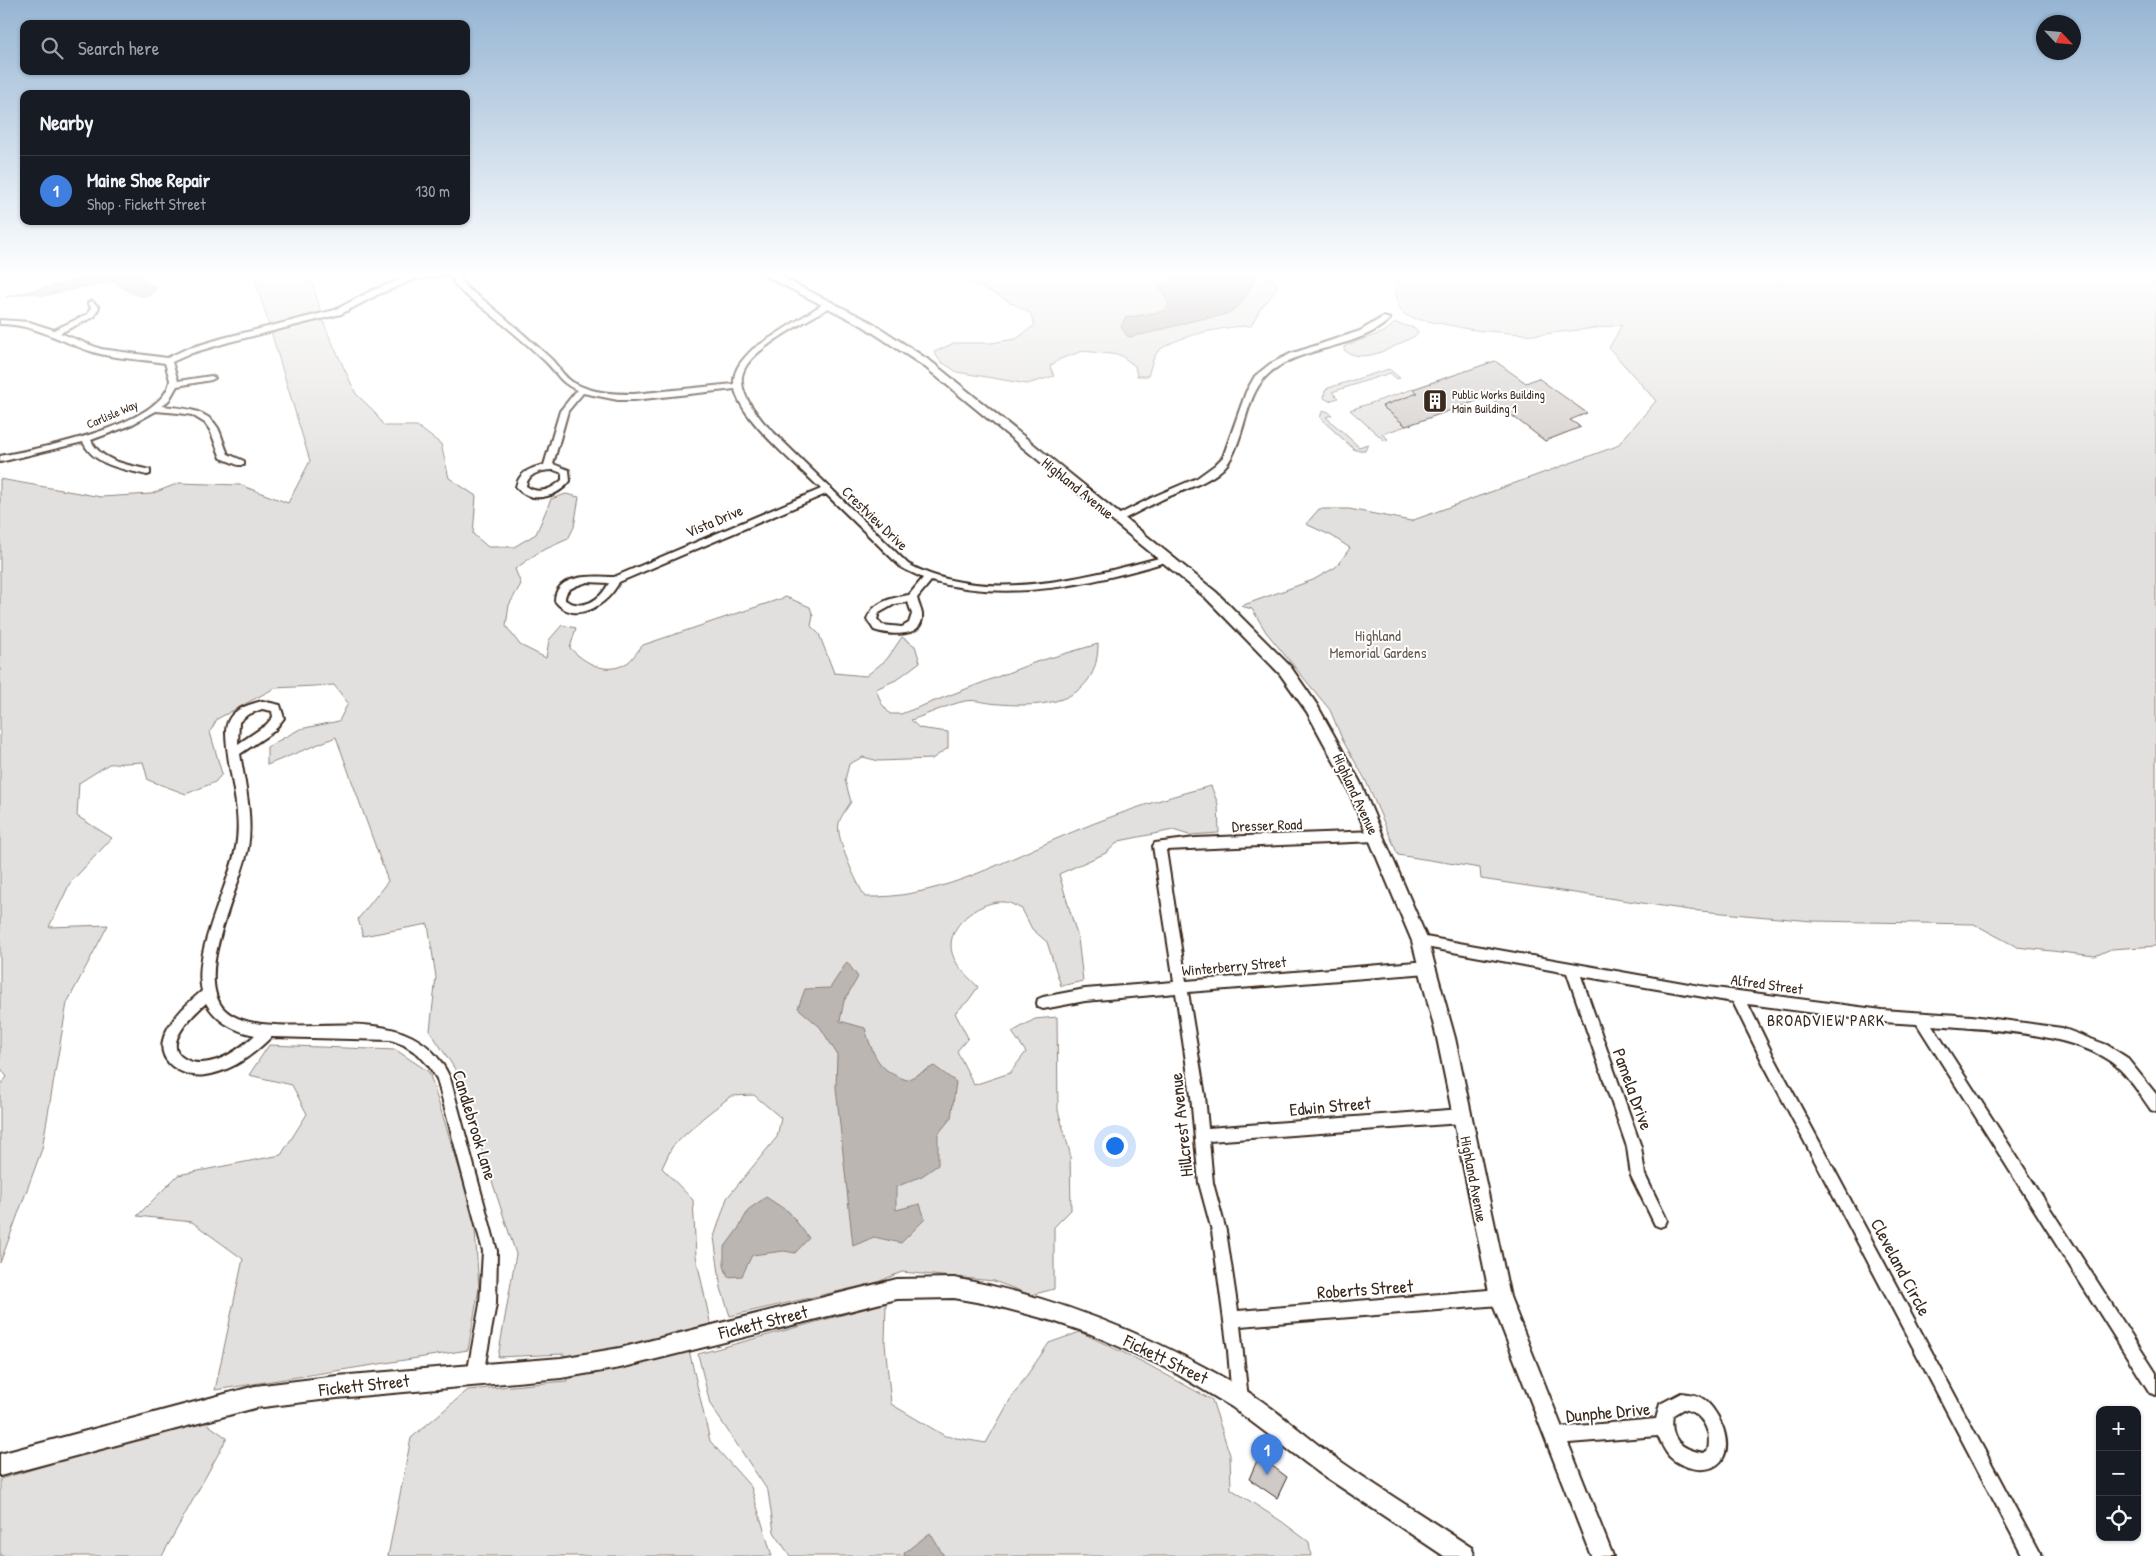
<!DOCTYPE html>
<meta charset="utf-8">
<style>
:root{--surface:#171b24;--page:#20242c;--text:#f1f3f6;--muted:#9ea1a6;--line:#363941;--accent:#9f9995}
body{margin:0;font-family:"Patrick Hand",sans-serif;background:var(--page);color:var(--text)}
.controls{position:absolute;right:15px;bottom:15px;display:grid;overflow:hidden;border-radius:10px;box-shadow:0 1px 4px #0004}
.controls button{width:45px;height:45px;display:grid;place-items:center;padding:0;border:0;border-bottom:1px solid var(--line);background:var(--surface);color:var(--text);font:25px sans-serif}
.compass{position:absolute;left:2036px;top:15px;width:45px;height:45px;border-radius:50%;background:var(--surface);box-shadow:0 1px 4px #0004;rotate:116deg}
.you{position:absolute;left:1114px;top:1145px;width:18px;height:18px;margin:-12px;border:4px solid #fff;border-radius:50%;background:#1a73e8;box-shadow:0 0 0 8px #1a73e833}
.badge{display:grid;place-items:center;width:32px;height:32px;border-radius:50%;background:var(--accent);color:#fff;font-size:16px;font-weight:700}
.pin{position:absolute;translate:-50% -41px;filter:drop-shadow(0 1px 2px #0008)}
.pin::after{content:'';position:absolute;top:26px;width:18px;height:15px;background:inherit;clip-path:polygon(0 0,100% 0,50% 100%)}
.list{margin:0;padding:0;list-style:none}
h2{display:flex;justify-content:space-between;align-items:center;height:65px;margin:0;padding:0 20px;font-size:21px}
h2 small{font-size:16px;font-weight:400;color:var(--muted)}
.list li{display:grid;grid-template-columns:32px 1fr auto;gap:15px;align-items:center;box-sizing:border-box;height:70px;padding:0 20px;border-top:1px solid var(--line)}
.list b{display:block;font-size:19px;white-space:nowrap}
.list p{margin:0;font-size:16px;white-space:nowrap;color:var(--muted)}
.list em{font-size:16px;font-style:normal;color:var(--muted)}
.icon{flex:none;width:28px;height:28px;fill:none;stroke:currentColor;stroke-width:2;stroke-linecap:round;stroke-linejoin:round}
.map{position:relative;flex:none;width:2156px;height:1556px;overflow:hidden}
.search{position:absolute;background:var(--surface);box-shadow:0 1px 4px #0004;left:20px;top:20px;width:450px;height:55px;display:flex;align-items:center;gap:12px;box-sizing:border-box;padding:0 18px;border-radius:10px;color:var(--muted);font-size:19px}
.panel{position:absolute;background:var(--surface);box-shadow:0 1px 4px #0004;left:20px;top:90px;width:450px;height:135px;border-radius:10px}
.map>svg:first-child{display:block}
</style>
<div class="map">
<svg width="2156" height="1556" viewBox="0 0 2156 1556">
<rect width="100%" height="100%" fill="#fff"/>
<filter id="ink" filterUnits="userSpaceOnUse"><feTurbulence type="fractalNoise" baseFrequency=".02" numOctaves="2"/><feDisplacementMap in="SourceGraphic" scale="10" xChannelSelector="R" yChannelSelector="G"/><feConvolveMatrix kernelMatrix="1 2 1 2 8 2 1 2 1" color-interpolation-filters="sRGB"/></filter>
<g filter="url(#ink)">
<path fill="#e2e0de" stroke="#8e857e" d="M253 272H309L326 329 356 394 373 410 384 426H417L441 444 449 478 476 496 473 534 488 547H514L536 534 551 499 566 494 579 497 574 527 568 539 539 552 515 569 521 584 509 605 506 626 520 645 546 658 549 640 562 625 576 628 570 648C585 663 606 676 627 663 633 659 638 650 643 645L786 597 810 607 813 616 811 626 819 634 834 673 866 676 887 659 902 637 915 646 920 662 896 680 876 689 881 703 890 714H901L1036 662 1098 644C1098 702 1046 708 1000 704 989 704 975 699 965 701 947 705 929 714 911 720L919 728 948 732V748L932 759 879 761 863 757 849 764 845 780 851 802C847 808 841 816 839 823 835 838 857 883 865 897 934 899 994 866 1056 839 1107 817 1158 799 1211 786L1218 804 1219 833 1189 835 1173 830 1119 841 1106 853 1059 874 1078 938 1083 981 1061 986 1047 942 1032 929 1022 909C1017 907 1010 902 1004 902 982 900 951 922 951 945 951 963 967 975 978 987L968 1001 955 1013 968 1038 957 1051 974 1085 1010 1073 1026 1052 1012 1032 1035 1019 1057 1017 1058 1110 1070 1153 1071 1210 1054 1227V1289L1031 1295 994 1281 902 1272 875 1283 730 1316 721 1288 714 1237 727 1198 777 1137 781 1118 754 1095 731 1096 704 1117 672 1147 662 1168 693 1200 696 1256 711 1326 685 1333 710 1441 751 1487 772 1556H388L411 1438 468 1390 567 1381 564 1354 498 1357 516 1254 455 1069 430 1031 436 977 428 924 363 936 358 919 388 881 336 737 267 765V747L300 729 339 721 348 703 334 685 275 688 217 719 210 732 222 774 215 782 186 794 148 780 143 762 109 764 79 783 77 816 112 838 70 883 49 927 108 925 67 1003 42 1149 0 1263V1085L7 1077 0 1067V479L101 497 151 494 179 483 240 485 288 503 310 461Z
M963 272H1268L1277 284 1274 293 1260 309 1251 326C1231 325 1167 337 1156 354 1152 360 1150 370 1148 376H1137L1135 366 1120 355 1083 351 1060 359 1050 366 1054 376 1027 384 957 372 940 361 934 352 954 343H991L1016 339 1035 325 1030 313 992 292 955 276Z
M1400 272H2156V946L2111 949 2095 956 2017 947 1974 924 1812 921 1689 910 1481 879 1480 868 1398 855 1365 779 1343 741 1330 710 1266 632 1252 609 1241 606 1313 580 1336 567 1350 548 1332 536 1306 524 1319 509H1349L1411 521 1617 446 1656 401 1609 348 1622 325 1534 335 1474 330 1417 319 1405 315 1398 306 1395 285Z
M1395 323 1415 328 1418 332 1417 335C1396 345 1365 366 1344 350V347L1347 345 1384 332Z
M1389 369 1400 378 1397 379 1390 373 1332 392 1338 398 1329 401 1324 398 1325 391 1328 388Z
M1413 389 1418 393 1382 406 1406 426 1382 434 1388 439 1385 441 1350 410Z
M1327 411 1332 415 1326 417 1359 447 1368 444 1365 450H1355L1320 418 1322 412Z
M269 1045 396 1050 429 1072 474 1216 479 1288 468 1350 215 1390 243 1259 192 1222 137 1216 178 1175 281 1155 307 1114 292 1085 249 1075Z
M886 1303 885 1343 891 1404 945 1436 986 1443 1010 1400 1049 1343 1080 1332 1143 1362 1212 1400 1230 1455 1231 1489 1281 1521 1309 1542 1311 1556H790L774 1532 768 1491 710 1404 698 1354Z
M200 1419 227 1438 162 1556H0V1479Z"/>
<path fill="#bcb6b3" stroke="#887e77" d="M108 272H132L157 288C145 306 125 289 113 281L42 296 32 293 6 297Z
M1188 272H1251L1256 275C1251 287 1246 300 1236 308 1225 318 1209 317 1196 320 1173 326 1151 334 1128 337L1121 327 1125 318 1164 311 1169 304 1159 287Z
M847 962 858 977 844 1001 840 1021 865 1028C873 1055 878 1071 907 1080L934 1066 956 1082 951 1118 938 1134V1165L922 1176 896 1187V1210L920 1204 925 1219 901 1243 874 1237 853 1246 836 1088 837 1054 820 1027 798 1008 805 989 830 988Z
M766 1197 789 1212 809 1238 795 1253 784 1251 752 1255 742 1276 728 1277 724 1266V1248L738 1229 749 1209Z
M930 1533 944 1556H905L904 1553Z"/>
<path fill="#cfcac7" stroke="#3b2a1e" d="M1495 361 1526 383 1538 378 1587 413 1570 420 1581 427 1545 441 1488 397 1406 426 1382 406 1418 393 1413 389Z
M1259 1456 1287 1477 1277 1498 1249 1479Z"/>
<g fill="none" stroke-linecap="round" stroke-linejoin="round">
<defs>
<path id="minor" d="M431 272H458C461 288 474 292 486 302 508 320 529 339 550 358 558 365 564 378 574 383 592 393 614 394 634 394L734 384C733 369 743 359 753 349L826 302H832V306C810 319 764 343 749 362 744 368 741 376 742 383 744 399 755 411 764 423L908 564C984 606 1088 577 1166 556L1171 559 1169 561C1092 584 1011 603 931 581L917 598C918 603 921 609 922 614 924 639 889 635 874 630L867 619C874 601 892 598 909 595L923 578 902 568 826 494 619 582C608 605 575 626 555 601 555 573 594 576 614 577L821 489C798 466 741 420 735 389L634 400H618L583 393 568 411 553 464 569 470 570 481C558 497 531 505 516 487 519 472 531 468 544 465L560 411 577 390C560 383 558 374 546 362 525 342 501 322 478 304 466 295 454 289 451 274L416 279 377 295 341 314 229 342 192 353 172 362 178 381 211 376 215 378 211 380 177 386 169 400 162 406C182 408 207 409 218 428 222 436 224 446 228 454L244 461V465H238L221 458 210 430 205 423 192 415 179 413 156 411 129 426 91 440C101 462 129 465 150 470V474L147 475C124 469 94 466 83 442L0 462V456C38 449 165 425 170 380L165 363C142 359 118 359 96 353 59 342 40 325 0 324V320L29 322 54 330 88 314 91 307 88 303 92 301 99 307 94 317 60 333 101 349 167 358 186 349 223 338 335 310 371 291 411 275ZM554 470 562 473V480C551 490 538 495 526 486 528 473 542 470 554 470ZM587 582 609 583C600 601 582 611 565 600 565 587 577 586 587 582ZM908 602 912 614 909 623 902 627 882 625 877 619 879 613 895 604Z
M1383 317 1390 319C1360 348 1310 345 1276 368 1245 388 1248 428 1231 458 1220 480 1182 490 1161 500 1147 507 1134 514 1120 521H1114V517L1155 496 1197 478 1215 465 1223 457 1246 392 1255 376 1270 364 1290 354 1360 331Z
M262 701 280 705 284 718 274 731 240 754C245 784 253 817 248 848 241 887 192 977 225 1010 238 1022 258 1024 275 1025 338 1029 418 1006 450 1078L497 1251 496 1304 483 1375 481 1381 475 1383 469 1381 467 1375 480 1304 483 1251 437 1079 429 1066 418 1054 404 1045 391 1040 271 1037C253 1055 231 1072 205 1075 194 1077 181 1073 172 1066 144 1042 184 1006 202 991 192 952 229 887 236 847 243 809 227 772 226 733 226 711 244 706 262 701ZM262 709 272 711 273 717 266 725 238 744 239 722 247 715ZM206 1003C217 1022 234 1031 255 1035 244 1045 231 1055 217 1060 207 1063 196 1065 187 1060 158 1047 193 1015 206 1003Z
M1376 831 1380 833 1382 836 1380 839 1376 841 1166 850 1186 981 1428 961 1432 963 1434 967 1432 971 1428 973 1188 992 1205 1096 1208 1128 1462 1109 1467 1111 1469 1116 1467 1121 1462 1123 1209 1141 1213 1183 1226 1231 1238 1311 1500 1289 1505 1292 1508 1297 1505 1302 1500 1305 1240 1326 1248 1399 1246 1405 1240 1407 1234 1405 1232 1399 1228 1351 1212 1231 1199 1183 1191 1096 1176 993 1085 1001 1043 1009 1038 1007 1037 1003 1038 999 1043 997 1085 989 1174 982 1153 846 1155 843 1195 838Z
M1420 936 1700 986 1882 1010 1972 1016 2062 1028 2107 1045 2126 1057 2156 1094V1112L2151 1110C2141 1096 2128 1075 2115 1065 2074 1032 1984 1029 1932 1025L2156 1373V1395L2150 1393 1917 1024 1882 1022 1748 1004 1773 1055 2041 1556H2023L1763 1063 1733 1002 1581 976 1641 1147 1645 1175 1667 1220 1665 1225 1660 1227 1655 1225 1631 1176 1627 1147 1567 973 1420 946 1416 945 1414 941 1416 937Z
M1681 1393C1687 1394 1695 1394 1700 1397 1717 1406 1735 1443 1721 1461 1708 1476 1681 1468 1669 1456 1664 1450 1661 1443 1658 1436L1556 1444 1550 1442 1548 1436 1550 1430 1556 1428 1656 1419 1660 1404ZM1683 1409C1702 1412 1712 1431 1708 1450L1704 1453C1681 1450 1669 1439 1673 1415Z"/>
<path id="tertiary" d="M758 272H771L871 322 933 363 1216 592 1290 666 1317 705 1360 782 1428 941 1455 1038 1510 1297 1613 1556H1591L1490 1297 1437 1038 1412 941 1345 782 1307 712 1280 674 1206 598 925 367 863 326Z
M954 1278C1058 1297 1154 1336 1245 1390 1276 1409 1304 1435 1333 1456 1378 1488 1426 1517 1472 1548L1475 1556H1444L1318 1472 1232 1407 1167 1368 1091 1334 1053 1321 993 1305 954 1298 897 1299 620 1368 561 1378 337 1398 255 1408 0 1476V1454L255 1386 337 1376 561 1358 620 1348 897 1279Z"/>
</defs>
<use href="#minor" stroke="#3b2a1e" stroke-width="4"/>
<use href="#tertiary" stroke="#3b2a1e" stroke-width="4"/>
<use href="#minor" fill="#fff" fill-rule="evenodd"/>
<use href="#tertiary" fill="#fff" fill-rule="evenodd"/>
</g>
</g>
<linearGradient id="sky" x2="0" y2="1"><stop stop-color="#96b5d3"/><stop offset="0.56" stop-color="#fff"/><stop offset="1" stop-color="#fff" stop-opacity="0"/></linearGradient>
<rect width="2156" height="490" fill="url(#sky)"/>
<defs>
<symbol id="building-square" viewBox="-11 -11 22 22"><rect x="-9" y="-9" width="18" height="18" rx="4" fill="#3b2a1e" stroke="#fff"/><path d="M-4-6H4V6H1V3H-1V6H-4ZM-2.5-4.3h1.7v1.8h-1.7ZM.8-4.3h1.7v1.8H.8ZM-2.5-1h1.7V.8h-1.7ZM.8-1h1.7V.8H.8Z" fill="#fff"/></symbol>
</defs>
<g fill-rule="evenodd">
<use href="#building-square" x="1421" y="387" width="28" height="28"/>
</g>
<g text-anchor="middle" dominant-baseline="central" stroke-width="4" stroke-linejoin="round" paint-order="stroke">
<g font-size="12" fill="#3b2a1e" stroke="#fff" text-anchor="start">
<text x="1452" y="394">Public Works Building<tspan x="1452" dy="14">Main Building 1</tspan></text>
</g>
<g font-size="12" fill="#3b2a1e" stroke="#fff">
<text transform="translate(112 414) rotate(-23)">Carlisle Way</text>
</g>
<g font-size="15" fill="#3b2a1e" stroke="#fff">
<text transform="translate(1078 488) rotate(39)">Highland Avenue</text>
<text transform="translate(875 518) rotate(44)">Crestview Drive</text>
<text transform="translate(714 521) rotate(-23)">Vista Drive</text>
<text transform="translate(1356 794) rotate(65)">Highland Avenue</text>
<text transform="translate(1267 825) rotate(-2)">Dresser Road</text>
<text transform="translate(1234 966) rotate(-5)">Winterberry Street</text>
<text transform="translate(1767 984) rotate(8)">Alfred Street</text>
<text transform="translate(1474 1179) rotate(79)">Highland Avenue</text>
</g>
<g font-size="15" fill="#65584e" stroke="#fff">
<text x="1378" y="635">Highland<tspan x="1378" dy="17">Memorial Gardens</tspan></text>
</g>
<g font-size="16" letter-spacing="1" fill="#3b2a1e" stroke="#fff">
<text x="1826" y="1020">BROADVIEW PARK</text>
</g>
<g font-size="18" fill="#3b2a1e" stroke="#fff">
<text transform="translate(1633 1089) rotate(70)">Pamela Drive</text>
<text transform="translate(1330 1106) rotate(-5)">Edwin Street</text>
<text transform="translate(475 1125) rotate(73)">Candlebrook Lane</text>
<text transform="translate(1181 1125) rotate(-96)">Hillcrest Avenue</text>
<text transform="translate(1901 1267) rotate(62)">Cleveland Circle</text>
<text transform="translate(1365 1289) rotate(-4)">Roberts Street</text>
<text transform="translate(763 1322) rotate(-14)">Fickett Street</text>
<text transform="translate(1166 1359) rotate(26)">Fickett Street</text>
<text transform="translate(364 1385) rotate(-6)">Fickett Street</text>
<text transform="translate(1608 1412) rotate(-5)">Dunphe Drive</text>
</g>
</g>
</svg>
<div class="controls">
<button>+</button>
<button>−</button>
<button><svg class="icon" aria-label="locate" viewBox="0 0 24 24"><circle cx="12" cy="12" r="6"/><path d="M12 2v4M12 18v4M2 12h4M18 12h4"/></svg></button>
</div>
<svg class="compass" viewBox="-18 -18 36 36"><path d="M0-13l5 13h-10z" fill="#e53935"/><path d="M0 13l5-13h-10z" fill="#9ea1a6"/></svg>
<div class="you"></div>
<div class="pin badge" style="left:1267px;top:1475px;background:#3f7fe0">1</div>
<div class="search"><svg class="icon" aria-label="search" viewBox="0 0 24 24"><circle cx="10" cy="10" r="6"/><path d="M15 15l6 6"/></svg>Search here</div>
<section class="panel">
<h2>Nearby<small></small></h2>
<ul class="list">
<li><span class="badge" style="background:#3f7fe0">1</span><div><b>Maine Shoe Repair</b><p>Shop · Fickett Street</p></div><em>130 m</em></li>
</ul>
</section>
</div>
